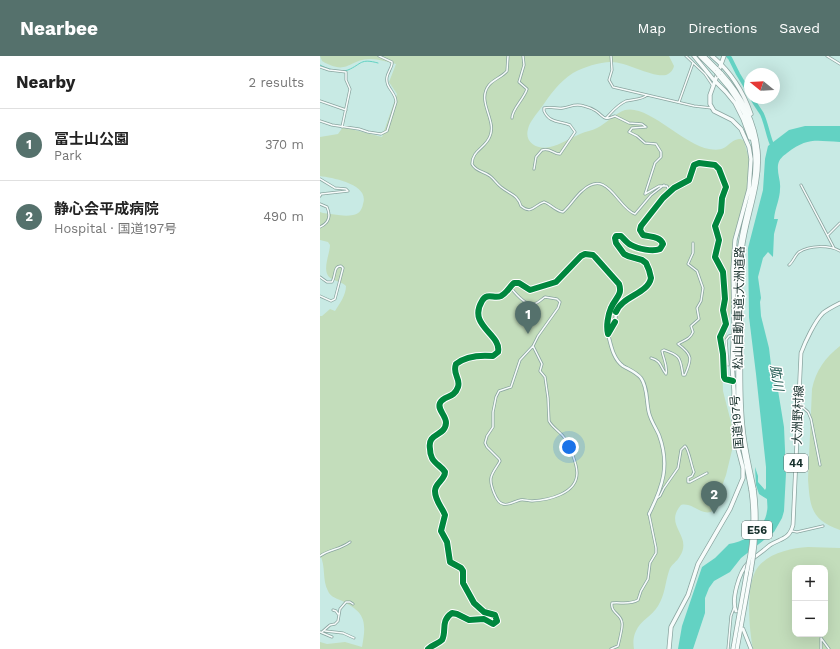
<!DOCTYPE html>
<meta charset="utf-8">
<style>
:root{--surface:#fff;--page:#f6f6f6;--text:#222;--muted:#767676;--line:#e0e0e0;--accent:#55716c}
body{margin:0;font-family:"Work Sans","Noto Sans JP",sans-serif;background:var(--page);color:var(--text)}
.controls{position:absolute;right:12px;bottom:12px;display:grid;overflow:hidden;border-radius:8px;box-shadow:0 4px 16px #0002}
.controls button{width:36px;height:36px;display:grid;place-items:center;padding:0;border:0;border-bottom:1px solid var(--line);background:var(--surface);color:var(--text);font:20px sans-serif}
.compass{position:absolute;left:424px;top:12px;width:36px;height:36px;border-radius:50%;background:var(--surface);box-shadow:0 4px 16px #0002;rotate:288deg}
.you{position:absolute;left:249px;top:391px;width:14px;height:14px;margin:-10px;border:3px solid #fff;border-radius:50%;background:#1a73e8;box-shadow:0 0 0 6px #1a73e833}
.badge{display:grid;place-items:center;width:26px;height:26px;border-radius:50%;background:var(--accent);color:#fff;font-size:13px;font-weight:700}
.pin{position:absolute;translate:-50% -33px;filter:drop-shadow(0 1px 2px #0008)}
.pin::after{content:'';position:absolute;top:21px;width:14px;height:12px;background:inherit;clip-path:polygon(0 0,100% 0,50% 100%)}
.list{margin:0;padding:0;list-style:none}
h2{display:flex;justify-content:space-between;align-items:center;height:52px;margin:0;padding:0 16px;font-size:17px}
h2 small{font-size:13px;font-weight:400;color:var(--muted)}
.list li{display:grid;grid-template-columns:26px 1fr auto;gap:12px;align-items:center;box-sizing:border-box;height:72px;padding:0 16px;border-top:1px solid var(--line)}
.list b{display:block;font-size:15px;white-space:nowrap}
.list p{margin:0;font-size:13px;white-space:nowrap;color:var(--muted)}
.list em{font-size:13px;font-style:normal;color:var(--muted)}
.map{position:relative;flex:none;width:520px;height:593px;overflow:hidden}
header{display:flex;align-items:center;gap:24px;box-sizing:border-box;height:56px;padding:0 20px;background:var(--accent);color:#fff}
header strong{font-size:19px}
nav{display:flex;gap:22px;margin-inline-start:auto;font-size:14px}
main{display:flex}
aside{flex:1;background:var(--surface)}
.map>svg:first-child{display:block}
</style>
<header>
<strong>Nearbee</strong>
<nav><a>Map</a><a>Directions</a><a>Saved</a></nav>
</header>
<main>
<aside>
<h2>Nearby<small>2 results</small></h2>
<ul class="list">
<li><span class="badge">1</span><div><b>冨士山公園</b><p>Park</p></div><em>370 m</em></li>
<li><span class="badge">2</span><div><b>静心会平成病院</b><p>Hospital · 国道197号</p></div><em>490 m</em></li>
</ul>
</aside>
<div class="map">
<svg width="520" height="593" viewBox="0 0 520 593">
<rect width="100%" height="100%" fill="#c8eae4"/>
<path fill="#c3ddbb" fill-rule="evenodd" d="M0 0H349L354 10C353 14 351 17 346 19 333 22 307 6 291 6 279 6 264 11 253 17 239 26 230 39 221 52 216 59 210 65 208 73 204 87 218 94 230 91 240 89 250 82 260 78 266 75 272 75 277 72 287 67 295 57 305 54 328 48 364 89 389 93 410 97 407 83 421 83L424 85 430 107 432 124 422 167 416 185 413 241 402 304 403 335 412 370 414 386 406 419 396 447 391 456C380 459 372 446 361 449 343 470 373 479 360 500 357 506 351 508 349 515 345 527 345 539 338 550 332 560 320 565 316 575 313 581 313 587 314 593H0V586L7 588 25 586 42 591C47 564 45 556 20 544 15 542 10 540 8 535 2 524 6 510 0 499V260H2L10 253 15 255C20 247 26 239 26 230 21 225 13 225 9 221 2 214 10 197 10 189L8 186 0 184V156L3 157C12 158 24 161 33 159 39 158 42 154 43 148 50 128 13 122 0 120V81L18 78 23 71 62 81 77 38 69 26 76 8C68 6 58 3 50 3 27 4 28 20 2 5Z
M520 290V474C491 464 490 451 488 423L492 333C496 314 505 302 520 290Z
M488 491 520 492V593H433C429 573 425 528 438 511 449 497 471 492 488 491ZM475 512H505V578H475Z"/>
<path fill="#63d2c3" d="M485 70H520V86C496 85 488 81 467 97 463 100 459 103 458 109 457 118 461 125 460 133 460 143 455 152 454 163H458L454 178 453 201 448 196 443 202 438 221 441 242 440 246 441 260 449 292 451 309 455 321 456 322 464 371 466 417 464 455 462 462 454 476 421 502 410 516 394 525 389 532 385 542V557L373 593H358L362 570 382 511 395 502 409 488C425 486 445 473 447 455 448 451 447 447 447 443L439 438 436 429 435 411 438 420V426L445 434 446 432V411L436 318 429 261 428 192 443 134 445 103 448 90 469 74Z"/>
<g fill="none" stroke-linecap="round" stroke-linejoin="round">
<path stroke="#63d2c3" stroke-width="1" d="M0 9C7 13 20 17 28 14 42 8 40 2 58 7"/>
<path stroke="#63d2c3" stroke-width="4" d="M408 0 410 2 418 18 430 38
M432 42C435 48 439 53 442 58 447 69 448 81 453 91"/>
<defs>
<path id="street" d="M188 0 187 15C182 21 174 23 169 29 156 45 177 64 170 80 166 92 152 94 152 108 156 116 164 115 170 120 174 123 177 128 181 131 191 139 197 138 201 150 212 159 214 149 224 146 231 148 235 155 243 156 250 150 255 141 262 135 288 111 297 152 315 158L331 139 344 129
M291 0 292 14 289 24 293 31 374 50 392 52
M366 0 385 18 393 30
M507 0 520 8
M0 11 9 14 26 16V24L30 33 22 71
M0 45 26 54
M359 46 373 7
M192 62C192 53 204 43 207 33L199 26 204 9 203 0
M286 62C292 56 297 49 306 45 313 43 322 44 327 39
M0 65 12 69 39 73 48 76 61 78 67 75 76 46C76 36 65 32 67 21 68 16 71 13 72 8V6L59 0
M214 113 216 101 222 94C230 91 233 98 240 98L255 76 250 69C240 65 229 67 224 55V52C231 50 236 53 243 52 251 51 254 47 264 50 268 51 273 53 276 55 285 61 282 65 295 60L309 67 322 68 326 71 312 72 309 76 317 80 325 87 336 88 341 96V101L335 107 325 138 339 130H347L350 136
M0 123 15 132 26 133 28 135 1 138 0 140
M481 129 514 192
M0 148 7 151C11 160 9 167 0 171
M508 179 520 167
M469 209C473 206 475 199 479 196 490 189 509 189 520 195
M0 221 7 226H12C16 220 13 210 21 210L23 212 15 243 11 245 0 240
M191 232C195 237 206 250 214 248 218 247 222 243 225 241L237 243 240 246 238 252 218 280 213 290 200 304 191 331 179 335 176 341 173 356V371L167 380 165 387 167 391 179 403 180 405C177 411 172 416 171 422 170 428 176 447 183 448 188 450 195 445 200 444 204 443 208 445 212 445 228 444 257 438 257 417 257 408 249 387 243 380 239 375 232 371 229 365L228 342 225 321 220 315 222 308 213 290
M331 302C342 305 340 311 346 318 348 310 343 302 342 295L344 294C362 300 360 303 363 319H365C372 303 373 299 358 288 365 284 370 283 373 276L371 270 379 263 377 252 381 245 383 232 377 215 368 208 373 197V187
M408 309 406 284 409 280 413 279
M480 349 488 356 491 363 500 409
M337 442 340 440 344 432 358 412 361 394 365 390C369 393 371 409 374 416L372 420 368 422V426H370L387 417
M472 475 477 476 503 470
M0 500C10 493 19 494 30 486
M13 554 16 555 18 558
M5 575 23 577 34 582
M0 576 12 581
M2 576 10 569 15 568 18 565 20 553 26 546H30L33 548
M291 593 298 590C299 586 303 570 302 567 302 558 290 557 292 547 301 546 310 549 318 544L321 535 328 523 330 507 336 497V492L329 458
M408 593 411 560 414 552
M501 593V582L509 593"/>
<path id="secondary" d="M288 264 292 268 295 266C296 261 295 256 299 251 306 240 328 237 331 222L329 214 326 207 322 204 308 200 304 198 296 187 295 182 296 180H301C304 183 307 187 311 189 318 193 333 196 340 193L343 188C340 180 330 181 323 179L320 174 321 170 343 142 354 132 369 124 374 109 379 107 395 109 399 113 406 131 402 142 401 156 395 170 399 184 395 201 403 216 405 243 403 254 406 268 400 281 403 298 404 321 405 323 413 325
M288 278C291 289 293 303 303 310 310 314 316 316 321 322 328 332 326 345 329 357 331 365 336 372 339 379 350 409 343 430 329 458
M108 593C112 589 118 588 122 584 127 575 120 565 132 557L137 558 149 564 164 563 173 568 177 565 175 559 164 556 154 547 143 527V515L141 512 130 506 127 486 121 475 125 459C122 451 115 445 115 435 115 427 125 424 125 416 121 410 115 408 112 402 111 400 110 396 110 393 107 376 125 381 126 367 126 359 117 354 120 347 124 339 134 343 138 331 141 322 132 319 136 308 147 299 161 299 173 300L178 296C182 278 147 270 162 245 167 236 174 243 181 240 187 237 190 230 194 227H199L210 234 236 226 261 200 265 198 273 199 275 201 299 228C303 239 295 242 291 252 288 259 286 270 288 278L295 266"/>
<path id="primary" d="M432 503C438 499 444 494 450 489 461 482 469 484 473 469L481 297C485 286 495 265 503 257 508 253 514 250 520 247
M416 555C411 544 419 516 428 507
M423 573 431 593"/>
<path id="highway" d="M374 0 393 23 406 36 415 47 423 63 430 82
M380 0 396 16
M384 0 397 13
M392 0C410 15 423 35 431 58
M401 17C421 39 435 65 438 95 441 129 426 160 422 194 419 219 421 244 421 270 421 304 419 339 423 373 425 393 430 413 434 433
M399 20C427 50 441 89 433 130 428 155 420 179 418 205V358L422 387 431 434
M349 593 351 571 368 539 378 508 410 453 423 422V412L418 393 414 364V335L412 308 414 269 413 213 415 184 429 133 431 103 429 91 421 73 412 64 394 55 390 48V39L404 0
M413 593 427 514
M417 593 431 515"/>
</defs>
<use href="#street" stroke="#8aa5a0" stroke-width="3"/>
<use href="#secondary" stroke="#8aa5a0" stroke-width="4"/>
<use href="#primary" stroke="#8aa5a0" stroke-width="4.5"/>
<use href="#highway" stroke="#8aa5a0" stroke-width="5"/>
<use href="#street" stroke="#f7fcfb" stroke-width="1.5"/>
<use href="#secondary" stroke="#f7fcfb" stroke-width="2.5"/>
<use href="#primary" stroke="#f7fcfb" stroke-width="3"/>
<use href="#highway" stroke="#f7fcfb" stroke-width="3.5"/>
<defs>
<path id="highway-bridge" d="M397 13 401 17
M396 16 399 20
M427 514C433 488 435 461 431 434
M431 515C436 487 438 461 434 433"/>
</defs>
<use href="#highway-bridge" stroke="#8aa5a0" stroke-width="5" stroke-linecap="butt"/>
<use href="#highway-bridge" stroke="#f7fcfb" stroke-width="3.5"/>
<defs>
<path id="cycleway" d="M296 256C302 240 328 238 331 222L329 214 326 207 322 204 308 200 304 198 296 187 295 182 296 180H301C304 183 307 187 311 189 318 193 333 196 340 193L343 188C340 180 330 181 323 179L320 174 321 170 343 142 354 132 369 124 374 109 379 107 395 109 399 113 406 131 402 142 401 156 395 170 399 184 395 201 403 216 405 243 403 254 406 268 400 281 403 298 404 321 405 323 413 325
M108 593C112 589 118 588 122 584 127 575 120 565 132 557L137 558 149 564 164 563 173 568 177 565 175 559 164 556 154 547 143 527V515L141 512 130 506 127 486 121 475 125 459C122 451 115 445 115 435 115 427 125 424 125 416 121 410 115 408 112 402 111 400 110 396 110 393 107 376 125 381 126 367 126 359 117 354 120 347 124 339 134 343 138 331 141 322 132 319 136 308 147 299 161 299 173 300L178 296C182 278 147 270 162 245 167 236 174 243 181 240 187 237 190 230 194 227H199L210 234 236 226 261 200 265 198 273 199 275 201 299 228C303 239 295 242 291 252 288 259 286 270 288 278L295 266"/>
</defs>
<use href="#cycleway" stroke="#fff" stroke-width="8"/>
<use href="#cycleway" stroke="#00873e" stroke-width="6"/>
</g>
<g text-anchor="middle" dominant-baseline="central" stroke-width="3" stroke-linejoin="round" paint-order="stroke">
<g fill="#fff" stroke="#5d6e6b" stroke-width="1">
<rect x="464" y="398" width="24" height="18" rx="3"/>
<rect x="422" y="465" width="30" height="18" rx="3"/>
</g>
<g font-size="11" font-weight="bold" fill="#17302c">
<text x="476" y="407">44</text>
<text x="437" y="474">E56</text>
</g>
<g font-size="12" fill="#17302c" stroke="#fff">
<text transform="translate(419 252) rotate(-89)">松山自動車道;大洲道路</text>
<text transform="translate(478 359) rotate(-88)">大洲野村線</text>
<text transform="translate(417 366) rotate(-95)">国道197号</text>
</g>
<g font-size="13" font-style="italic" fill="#265e56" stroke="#fff">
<text transform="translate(457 322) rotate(81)">肱川</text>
</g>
</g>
</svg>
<div class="controls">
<button>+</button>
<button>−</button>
</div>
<svg class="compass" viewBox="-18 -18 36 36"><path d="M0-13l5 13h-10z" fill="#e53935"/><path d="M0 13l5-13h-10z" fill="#767676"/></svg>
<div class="you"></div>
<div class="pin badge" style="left:208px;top:278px">1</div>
<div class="pin badge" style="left:394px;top:458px">2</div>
</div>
</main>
